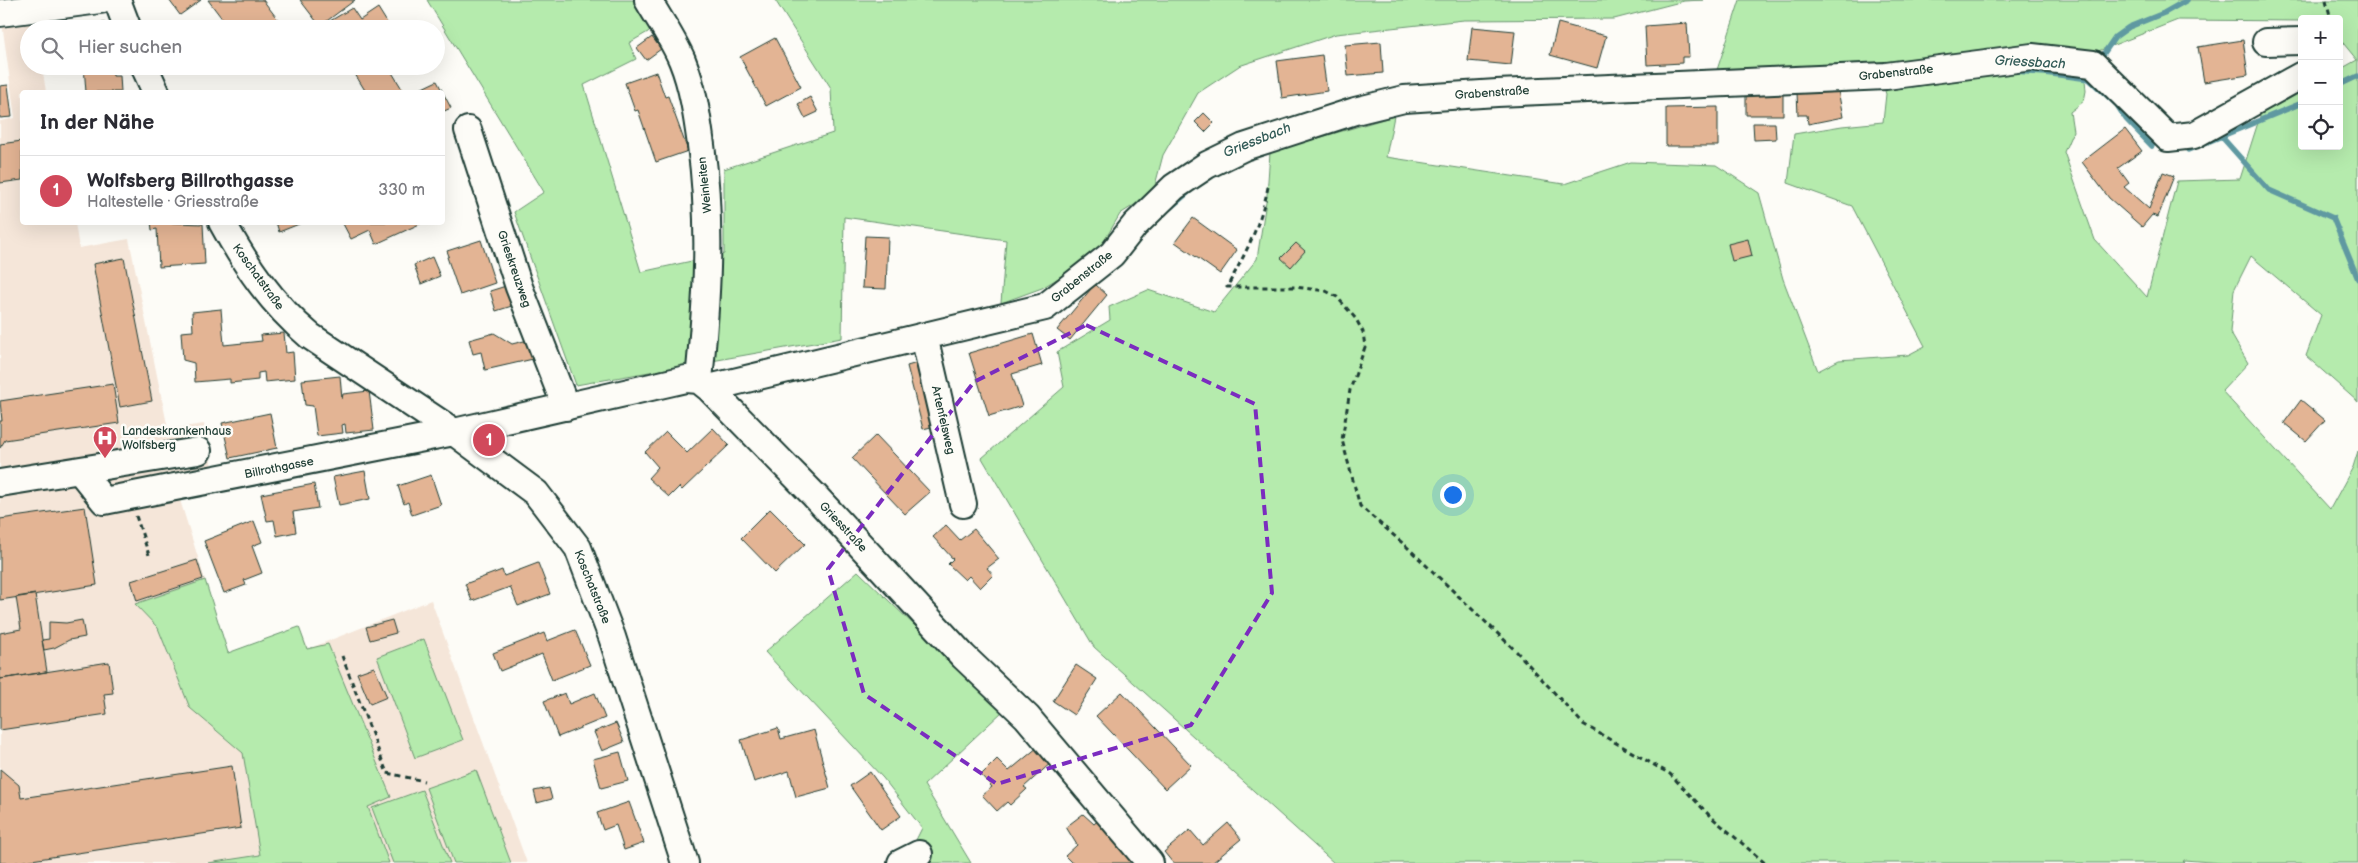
<!DOCTYPE html>
<html lang="de">
<meta charset="utf-8">
<style>
:root{--surface:#fff;--page:#f7f7f7;--text:#2b2b33;--muted:#7c7c81;--line:#e1e1e2;--accent:#d1495b}
body{margin:0;font-family:"Balsamiq Sans",sans-serif;background:var(--page);color:var(--text)}
.controls{position:absolute;right:15px;top:15px;display:grid;overflow:hidden;border-radius:5px;box-shadow:0 5px 20px #0002}
.controls button{width:45px;height:45px;display:grid;place-items:center;padding:0;border:0;border-bottom:1px solid var(--line);background:var(--surface);color:var(--text);font:25px sans-serif}
.you{position:absolute;left:1452px;top:494px;width:18px;height:18px;margin:-12px;border:4px solid #fff;border-radius:50%;background:#1a73e8;box-shadow:0 0 0 8px #1a73e833}
.badge{display:grid;place-items:center;width:32px;height:32px;border-radius:50%;background:var(--accent);color:#fff;font-size:16px;font-weight:700}
.pin{position:absolute;translate:-50% -50%;border:2px solid #fff;box-shadow:0 1px 5px #0006}
.list{margin:0;padding:0;list-style:none}
h2{display:flex;justify-content:space-between;align-items:center;height:65px;margin:0;padding:0 20px;font-size:21px}
h2 small{font-size:16px;font-weight:400;color:var(--muted)}
.list li{display:grid;grid-template-columns:32px 1fr auto;gap:15px;align-items:center;box-sizing:border-box;height:70px;padding:0 20px;border-top:1px solid var(--line)}
.list b{display:block;font-size:19px;white-space:nowrap}
.list p{margin:0;font-size:16px;white-space:nowrap;color:var(--muted)}
.list em{font-size:16px;font-style:normal;color:var(--muted)}
.icon{flex:none;width:28px;height:28px;fill:none;stroke:currentColor;stroke-width:2;stroke-linecap:round;stroke-linejoin:round}
.map{position:relative;flex:none;width:2358px;height:863px;overflow:hidden}
.search{position:absolute;background:var(--surface);box-shadow:0 5px 20px #0002;left:20px;top:20px;width:425px;height:55px;display:flex;align-items:center;gap:12px;box-sizing:border-box;padding:0 18px;border-radius:28px;color:var(--muted);font-size:19px}
.panel{position:absolute;background:var(--surface);box-shadow:0 5px 20px #0002;left:20px;top:90px;width:425px;height:135px;border-radius:5px}
.map>svg:first-child{display:block}
</style>
<div class="map">
<svg width="2358" height="863" viewBox="0 0 2358 863">
<rect width="100%" height="100%" fill="#fdfcf7"/>
<filter id="ink" filterUnits="userSpaceOnUse"><feTurbulence type="fractalNoise" baseFrequency=".02" numOctaves="2"/><feDisplacementMap in="SourceGraphic" scale="10" xChannelSelector="R" yChannelSelector="G"/><feConvolveMatrix kernelMatrix="1 2 1 2 8 2 1 2 1" color-interpolation-filters="sRGB"/></filter>
<g filter="url(#ink)">
<path fill="#f5e6d9" d="M37 18 38 29H29V66H42L46 92H22V222L75 223 79 248 129 239 168 429 204 424 216 489 179 497 228 653 299 627 308 649 431 600 527 863H0V121L15 118 2 23Z"/>
<path fill="#b5ebad" stroke="#6a9470" fill-rule="evenodd" d="M427 0H633L653 29 629 43 636 59 584 85 641 272 724 254V169L833 133 831 88 775 0H1703L1684 1 1614 19 1464 20 1336 34 1239 66 1198 93 1163 155 1153 193 1120 214 1096 255 1042 288 1001 303 1006 240 844 217 842 338 576 385 514 212 544 192Z
M1740 0H2358V402L2306 356 2321 315 2251 256 2234 290 2230 332 2248 363 2222 391 2330 509 2353 467 2358 451V863H2223L2184 860 2183 863H1334L1094 647 982 458 1064 387 1057 352 1110 320 1109 307 1148 290 1214 312 1257 259 1267 195 1270 152 1394 116 1386 157 1564 184 1631 162 1716 165 1759 193 1783 279 1818 371 1839 360 1908 355 1925 346 1852 206 1788 183 1794 134 1842 126 1883 122 1886 94 1879 73H1716ZM2302 19H2339V38L2357 60 2339 70V146H2302V89L2262 110 2240 179 2177 181 2147 297 2095 240 2064 152 2073 131 2070 112 2084 101 2086 91 2083 57 2178 20 2302 21Z
M858 571 1003 711 924 785 971 863H916L924 859 915 842 922 828 883 778 765 652Z
M205 580 228 653 299 627 307 649 328 644 391 797 368 807 389 863H208L260 855 243 753 190 708 158 628 135 604Z
M424 639 463 740 415 758 377 657Z
M476 770 511 863H454L426 788Z
M422 790 450 863H393L372 808Z"/>
<g fill="none" stroke-linecap="round" stroke-linejoin="round">
<path stroke="#5f99a1" stroke-width="5.5" d="M2100 59 2115 37 2129 27 2164 13 2187 0
M2014 71 2045 73 2089 79 2117 105 2126 119 2152 146
M2339 85 2358 76
M1891 87 1924 83
M2221 136 2269 190 2333 218 2358 279
M2188 150 2302 103
M1170 208 1190 191"/>
</g>
<path fill="#e3b494" stroke="#1f3d34" d="M169 0H201L180 15Z
M208 0H263L285 29H230Z
M300 0H355L320 26Z
M352 8 360 20 378 8 391 29H327L325 24Z
M105 23 106 29H69V24Z
M1558 23 1606 36 1597 68 1550 55Z
M1687 23 1689 57H1682V63L1647 65 1645 26Z
M1472 27 1515 31 1511 65 1468 61Z
M652 37 661 49 646 60 637 48Z
M775 38 801 87 766 106 740 57Z
M2243 40 2248 75 2204 82 2198 47Z
M1381 42 1383 73 1348 76 1345 45Z
M1322 55 1327 91 1282 98 1277 61Z
M84 66H112L113 76H120L121 92H86Z
M350 66H388L404 92H366Z
M656 72 665 97 668 96 688 151 656 162 638 110 635 111 625 83Z
M437 81 451 108 442 112V92H414Z
M8 85 12 117 0 118V86Z
M1838 90 1843 117 1808 124 1807 115H1798L1797 93Z
M1746 92H1783V115H1746Z
M810 97 818 112 805 118 798 104Z
M1718 107V146H1666V108Z
M1204 113 1214 123 1205 132 1195 122Z
M1753 123H1775L1776 139 1754 140Z
M2125 129 2142 151 2118 168 2129 183 2124 187 2149 209 2163 172 2174 176 2158 217 2152 215 2142 227 2109 198 2082 162Z
M22 141V180L0 183V144Z
M1193 218 1237 250 1220 274 1175 242Z
M151 222 203 224 205 264 159 267 157 229 152 230Z
M276 222H304L279 232Z
M342 222H424L376 244 370 230 351 239Z
M865 236 888 237 886 289 862 288Z
M1748 239 1752 256 1732 261 1728 244Z
M481 240 495 283 460 295 447 257 449 256 447 251Z
M1296 243 1305 251 1291 267 1281 258Z
M432 257 440 276 421 284 414 265Z
M124 258 152 401 120 407 93 264Z
M1095 284 1107 295 1070 340 1057 330Z
M509 285 515 305 496 311 490 291Z
M221 309 224 345 262 341 261 335 284 333 286 353 293 352 295 379 265 382 264 372 258 373V380L230 383V379L195 382 194 363 183 360 181 332 193 331 192 312Z
M494 333 512 344 528 340 533 359 485 370 481 352 473 354 469 340Z
M1033 334 1042 365 1012 374 1022 406 989 416 969 353Z
M924 361 939 425 923 429 907 366Z
M340 376 342 399 343 394 369 391 374 430 346 433 345 424 342 425 343 433 317 436 313 406 305 405 302 380Z
M113 384 119 423 5 440 0 448V421H2L0 401Z
M2301 400 2325 420 2306 441 2284 423Z
M270 413 277 448 230 458 222 423Z
M713 428 729 445 682 490 679 487 669 497 648 478 658 467 645 452 666 432 687 453Z
M876 435 930 492 905 514 852 458Z
M365 471 370 499 339 505 333 477Z
M431 475 441 505 412 515 408 502 404 504 398 486Z
M314 484 318 508 293 512 296 532 277 536 274 520 267 521 261 494Z
M85 507 97 585 0 600V519Z
M770 509 805 544 775 573 741 538Z
M254 521 262 542 252 546 262 573 244 580 246 585 224 593 204 541Z
M946 525 960 540 974 529 999 559 987 568 993 575 980 588 969 576 965 580 948 564 953 559 933 537Z
M197 560 203 579 137 601 131 581Z
M538 563 550 594 518 606 510 587 472 601 465 584 502 570 504 576Z
M35 594 47 672 0 679V633L21 629 16 597Z
M82 620 85 637 69 640 54 648 44 650 42 640 49 639V622L66 623Z
M392 620 396 633 370 640 366 627Z
M575 630 590 665 552 680 542 654 500 671 493 653 544 633 547 641Z
M109 662 113 693 104 694 107 714 0 730V679Z
M1076 665 1097 679 1074 715 1053 701Z
M374 667 387 697 370 704 357 673Z
M1122 692 1191 765 1165 789 1096 716Z
M565 693 569 704 595 693 605 718 558 737 544 701Z
M616 723 624 742 602 751 594 732Z
M778 728 781 739 814 730 830 788 796 797 789 771 754 782 741 740Z
M1038 747 1052 762 1024 787 1027 789 1010 805 1007 802 997 811 982 795 992 787 981 775 997 759 1009 771Z
M620 752 628 781 601 788 593 759Z
M232 766 241 828 12 863H0V769L19 785 21 798Z
M870 772 901 816 881 830 850 786Z
M549 788 552 799 537 803 534 791Z
M629 802 644 843 624 850 616 825 603 830 597 813Z
M1083 814 1094 824 1102 817 1125 844 1119 849 1131 860 1129 863H1072L1065 856 1077 845 1066 827Z
M1228 823 1241 839 1212 863H1173L1164 852 1190 830 1203 845Z"/>
<g fill="none" stroke-linecap="round" stroke-linejoin="round">
<defs>
<path id="minor" d="M117 0 128 29
M648 0C659 19 673 39 682 60 693 87 697 116 701 145 712 227 707 299 699 380
M0 13 100 0
M2266 42 2302 41
M144 66 156 92
M468 130 519 287 566 407
M222 222C246 266 272 304 310 336L454 432 536 493 578 548 612 637 685 863
M924 336 963 504
M709 388 1045 307 1112 254 1135 225 1174 187 1207 165 1244 147 1355 111 1404 99 1497 93 1886 76 2032 57 2093 64 2168 138 2194 135 2302 75
M80 471 104 501 454 432 686 379 699 380 709 388 814 495 963 656 1027 717 1150 863
M0 483 198 451
M901 863 919 854"/>
</defs>
<use href="#minor" stroke="#1f3d34" stroke-width="30"/>
<path stroke="#1f3d34" stroke-width="3" stroke-dasharray="5 4" stroke-linecap="butt" d="M2326 0 2331 19
M1268 187C1261 224 1245 255 1227 287H1295L1326 291 1337 297 1356 319 1363 332 1365 347 1350 390 1342 440 1360 506 1406 546 1517 652 1583 724 1670 774 1709 815 1765 863
M136 516 150 558
M342 656 387 773 424 781"/>
<use href="#minor" stroke="#fdfcf7" stroke-width="26"/>
</g>
</g>
<path fill="none" stroke="#7b2cbf" stroke-width="4" stroke-dasharray="10 6" stroke-linejoin="round" d="M1086 325 1255 404 1272 593 1191 725 997 784 864 694 828 569 974 382Z"/>
<defs>
<symbol id="hospital-pin" viewBox="-11 -11 22 30"><path d="M0 17L-7.5 6A9.5 9.5 0 1 1 7.5 6Z" fill="#d1495b" stroke="#fdfcf7"/><path d="M-5-5h3v3.5h4V-5h3V5h-3V1.5h-4V5h-3Z" fill="#fff"/></symbol>
</defs>
<g fill-rule="evenodd">
<use href="#hospital-pin" x="91" y="424" width="28" height="38"/>
</g>
<g text-anchor="middle" dominant-baseline="central" stroke-width="5" stroke-linejoin="round" paint-order="stroke">
<g font-size="12" fill="#1f3d34" stroke="#fdfcf7">
<text transform="translate(1896 73) rotate(-6)">Grabenstraße</text>
<text transform="translate(1492 93) rotate(-4)">Grabenstraße</text>
<text transform="translate(705 185) rotate(-96)">Weinleiten</text>
<text transform="translate(514 269) rotate(71)">Grieskreuzweg</text>
<text transform="translate(258 277) rotate(54)">Koschatstraße</text>
<text transform="translate(1082 277) rotate(-39)">Grabenstraße</text>
<text transform="translate(943 420) rotate(77)">Artenfelsweg</text>
<text transform="translate(279 468) rotate(-11)">Billrothgasse</text>
<text transform="translate(843 527) rotate(47)">Griesstraße</text>
<text transform="translate(592 587) rotate(68)">Koschatstraße</text>
</g>
<g font-size="12" fill="#1f3d34" stroke="#fdfcf7" text-anchor="start">
<text x="122" y="431">Landeskrankenhaus<tspan x="122" dy="14">Wolfsberg</tspan></text>
</g>
<g font-size="14" font-style="italic" fill="#345c58" stroke="#fdfcf7">
<text transform="translate(2030 62) rotate(3)">Griessbach</text>
<text transform="translate(1257 140) rotate(-22)">Griessbach</text>
</g>
</g>
</svg>
<div class="controls">
<button>+</button>
<button>−</button>
<button><svg class="icon" aria-label="locate" viewBox="0 0 24 24"><circle cx="12" cy="12" r="6"/><path d="M12 2v4M12 18v4M2 12h4M18 12h4"/></svg></button>
</div>
<div class="you"></div>
<div class="pin badge" style="left:489px;top:440px">1</div>
<div class="search"><svg class="icon" aria-label="search" viewBox="0 0 24 24"><circle cx="10" cy="10" r="6"/><path d="M15 15l6 6"/></svg>Hier suchen</div>
<section class="panel">
<h2>In der Nähe<small></small></h2>
<ul class="list">
<li><span class="badge">1</span><div><b>Wolfsberg Billrothgasse</b><p>Haltestelle · Griesstraße</p></div><em>330 m</em></li>
</ul>
</section>
</div>
